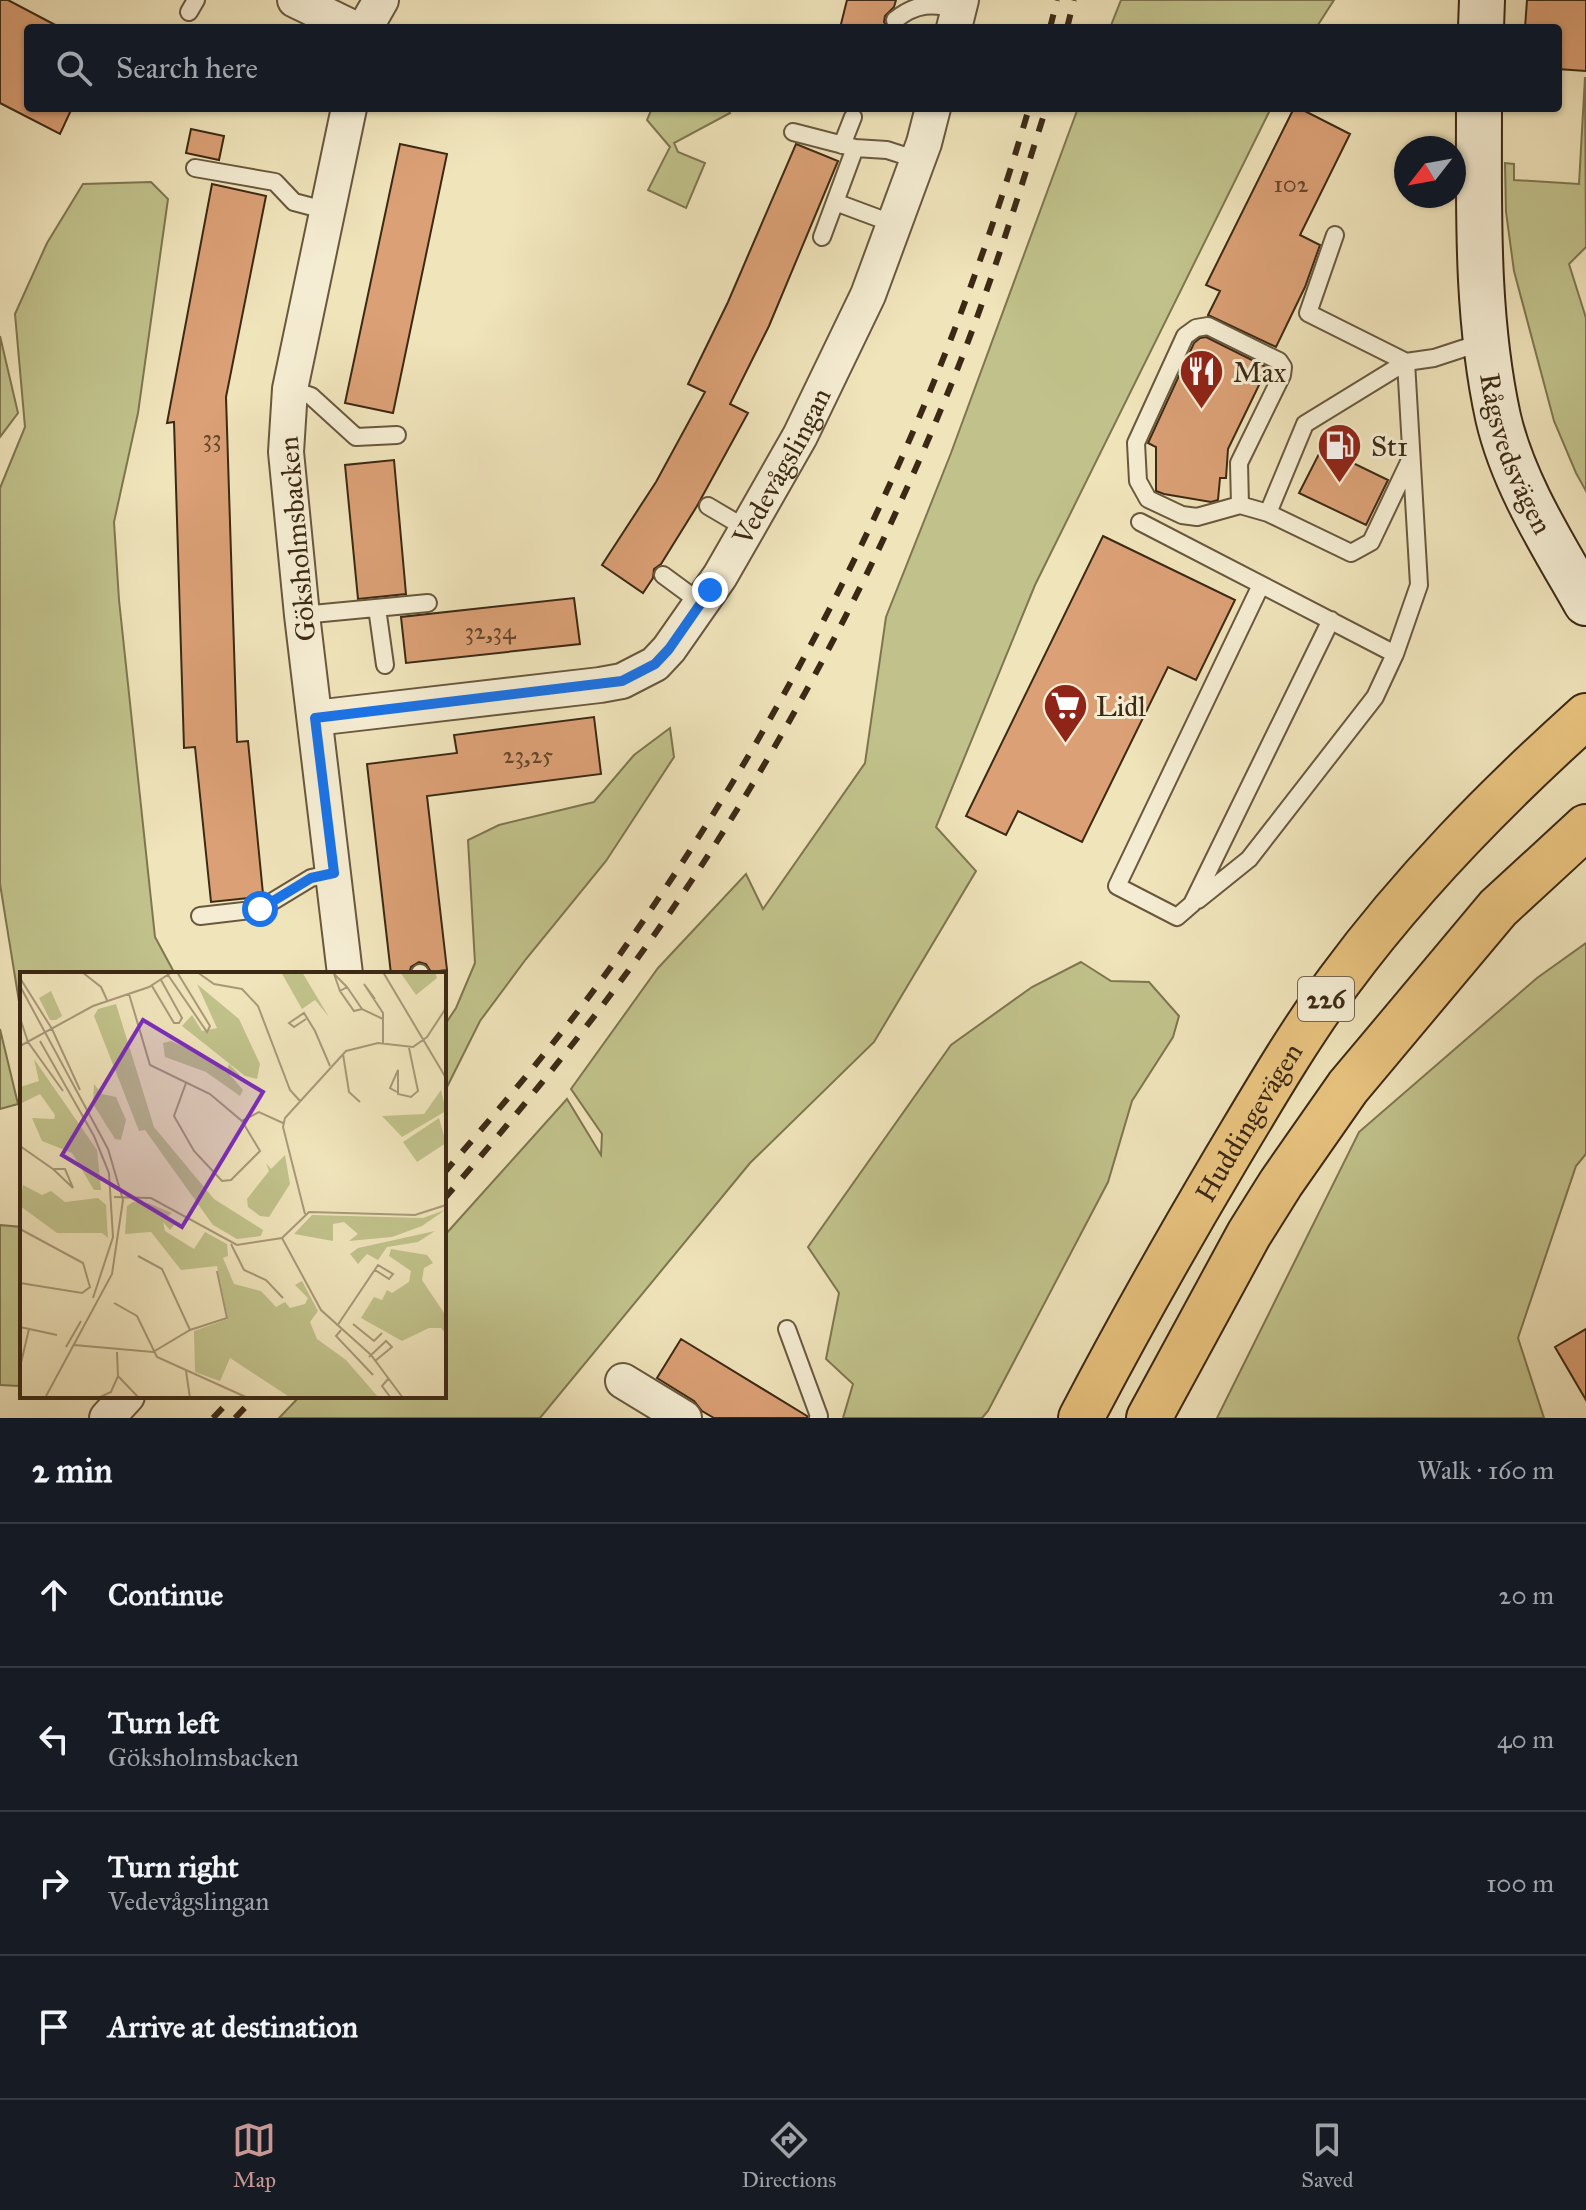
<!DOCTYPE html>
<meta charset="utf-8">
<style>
:root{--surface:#171b24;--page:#242831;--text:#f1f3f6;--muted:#9ea1a6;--line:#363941;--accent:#c59692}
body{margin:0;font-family:"IM FELL Great Primer",serif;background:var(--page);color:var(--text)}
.compass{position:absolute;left:1394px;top:136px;width:72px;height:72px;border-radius:50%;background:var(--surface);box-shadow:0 2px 6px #0004;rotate:239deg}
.stop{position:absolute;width:24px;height:24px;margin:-18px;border:6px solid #1a73e8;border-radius:50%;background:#fff}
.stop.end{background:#1a73e8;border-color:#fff;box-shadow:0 2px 8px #0008}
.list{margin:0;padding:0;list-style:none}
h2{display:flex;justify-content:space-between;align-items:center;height:104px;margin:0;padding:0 32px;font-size:34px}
h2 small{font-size:26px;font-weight:400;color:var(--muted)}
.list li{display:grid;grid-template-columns:52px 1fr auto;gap:24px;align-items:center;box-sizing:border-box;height:144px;padding:0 32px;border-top:2px solid var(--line)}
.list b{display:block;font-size:30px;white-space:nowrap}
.list p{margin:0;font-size:26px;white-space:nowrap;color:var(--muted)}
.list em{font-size:26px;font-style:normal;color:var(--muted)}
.icon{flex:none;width:44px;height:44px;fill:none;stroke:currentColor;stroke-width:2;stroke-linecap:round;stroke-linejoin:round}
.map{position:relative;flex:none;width:1586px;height:1418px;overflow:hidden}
.search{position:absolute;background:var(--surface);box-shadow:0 2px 6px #0004;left:24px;right:24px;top:24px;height:88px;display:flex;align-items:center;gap:20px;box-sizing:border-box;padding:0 28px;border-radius:8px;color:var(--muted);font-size:30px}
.sheet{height:680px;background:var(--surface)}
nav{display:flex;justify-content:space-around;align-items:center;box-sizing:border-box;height:112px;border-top:2px solid var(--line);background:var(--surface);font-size:22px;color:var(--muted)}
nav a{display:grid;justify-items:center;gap:4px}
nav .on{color:var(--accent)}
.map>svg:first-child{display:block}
</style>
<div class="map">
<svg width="1586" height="1418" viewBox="0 0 1586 1418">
<rect width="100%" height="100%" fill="#f0e4bb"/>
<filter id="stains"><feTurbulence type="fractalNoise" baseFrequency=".0025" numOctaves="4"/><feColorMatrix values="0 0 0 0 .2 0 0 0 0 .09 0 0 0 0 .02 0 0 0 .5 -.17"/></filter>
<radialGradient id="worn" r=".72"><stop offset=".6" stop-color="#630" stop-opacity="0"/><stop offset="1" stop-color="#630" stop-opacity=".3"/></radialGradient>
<path fill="#c1c28b" stroke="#7e7650" stroke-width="2" d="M1121 0H1334L1316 28H1110Z
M1585 77 1586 247 1569 264 1586 318V491L1576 473 1554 421 1514 271 1506 212 1505 163 1514 164V180L1579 184Z
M652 108H727L730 113 674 143 678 152 705 163 686 208 648 190 670 147 647 120Z
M1078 108H1271L1035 585 936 827 976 871 874 1042 750 1163 540 1418H279L300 1396H444V1236L567 1099 601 1155 602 1134 571 1089 658 968 746 874 763 909 865 763 886 617 951 453Z
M151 182 168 199 138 413 114 522 119 600 155 937 175 974H22V1020L0 884V488L25 427 15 314 47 243 83 184Z
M0 336 18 413 0 437Z
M670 728 674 757 606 861 526 959 480 1021 444 1093V1026L456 1008 475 963 468 840 499 825 594 802 634 755Z
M1586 943V1154L1576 1166 1518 1338 1544 1418H1217L1359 1132 1537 978Z
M1081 962 1111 981 1149 982 1179 1016 1173 1037 1132 1101 1108 1182 988 1411 982 1418H843L853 1384 826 1359 839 1293 808 1247 951 1045 1032 987Z
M0 1029 18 1104 0 1109Z
M0 1225 22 1227V1349L19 1386 0 1385Z"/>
<path fill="#dba075" stroke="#3c2915" stroke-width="2" d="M0 0H8L61 28H28V108H72L60 134 0 103Z
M847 0H896L894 7 885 16 884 22 888 28H840Z
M1527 0H1586V71L1558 69V28H1525Z
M1294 108H1299L1350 134 1300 235 1320 245 1305 287 1276 347 1208 315 1220 291 1206 285Z
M191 129 224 136 219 160 186 153Z
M400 144 447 154 393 413 345 403Z
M796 144 838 161 769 326 730 404 748 413 697 506 661 564 654 569 653 578 643 593 602 565 656 482 705 392 688 384 728 302Z
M212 184 266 196 226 397 237 742 248 741 263 894 258 897 211 902 195 747 184 748 174 422 167 423Z
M1206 337 1266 367 1259 380 1261 381 1228 449 1226 478H1220L1218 500 1211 502 1164 494 1156 491V447L1148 443 1194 343 1200 338Z
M1322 448 1388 480 1366 525 1299 493Z
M394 460 406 594 358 599 345 465Z
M1103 536 1235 600 1196 680 1168 667 1082 842 1018 811 1006 835 966 816Z
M574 598 580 644 406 663 401 617Z
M594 717 601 774 427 796 447 970 431 972 426 964 419 962 411 967 409 974H391L367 764 457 753 454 735Z
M1586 1329V1400L1555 1347Z
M681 1339 807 1416V1418H714L702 1411 694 1401 657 1378Z"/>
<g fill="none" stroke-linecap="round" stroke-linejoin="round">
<defs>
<path id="lane" d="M189 12 196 0
M895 20C917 2 932 4 959 8
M793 132 855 148 887 150 918 160
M842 145 853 117
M195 168 275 182 294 202 328 211
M835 202 894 224
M1335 235 1308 313 1406 362
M822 237 855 148
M290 389 311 396 356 437 397 435
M1411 458 1371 542 1351 553 1268 513 1305 424 1406 362 1434 358 1486 341
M1240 505 1197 517 1182 515 1148 499 1138 481 1136 443 1185 336 1196 328 1208 326 1279 361 1283 367 1282 375 1239 463 1240 505 1268 513
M708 506 747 529
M1140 522 1395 654
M663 575 701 603
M1261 585 1117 886 1177 917 1192 904 1331 620
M377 608 385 665
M302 615 428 603
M1198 900 1249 859 1375 697 1395 654 1419 585 1406 362
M200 916 260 909 311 878 334 873
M420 974V973
M787 1329 819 1416 818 1418"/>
<g id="street">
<path d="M295 0 353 28"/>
<path d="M365 28 381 0"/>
<path d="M954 28 961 0"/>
<path id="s1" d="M315 718 600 685 622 681 655 664 669 649 720 576 747 529 800 436 868 295 924 143 933 108"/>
<path d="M345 974 302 615 286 452 290 389 349 108"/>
<path d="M623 1381 684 1418"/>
<path d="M107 1418 127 1396"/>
</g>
<g id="secondary">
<path d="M1481 28 1482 0"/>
<path id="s2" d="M1479 108C1479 210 1476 316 1498 417 1513 483 1553 545 1586 603"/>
</g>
<g id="primary">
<path id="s3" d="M1081 1418C1127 1330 1175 1245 1226 1159 1262 1099 1297 1038 1339 981 1411 883 1496 797 1586 716"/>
<path d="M1149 1418 1249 1234 1281 1183 1348 1087 1498 908 1586 827"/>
</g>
</defs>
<use href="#lane" stroke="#69583e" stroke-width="20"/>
<use href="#street" stroke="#69583e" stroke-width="38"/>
<use href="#secondary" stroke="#3c2915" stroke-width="48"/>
<use href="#primary" stroke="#3c2915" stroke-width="48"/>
<use href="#lane" stroke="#f5edd3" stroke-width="16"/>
<use href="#street" stroke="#f5edd3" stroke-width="34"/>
<use href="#secondary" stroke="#f5edd3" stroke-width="44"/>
<use href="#primary" stroke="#e8c27e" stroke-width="44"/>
<path stroke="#3c2915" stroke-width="6" stroke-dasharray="14 14" stroke-linecap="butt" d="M1050 28 1057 0
M1067 28 1074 0
M444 1173C507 1100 570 1026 625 947 805 691 942 408 1029 108
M444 1199C542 1086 636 969 716 843 812 693 893 531 959 365 992 281 1019 194 1046 108
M213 1418 234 1396
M235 1418 256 1396"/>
</g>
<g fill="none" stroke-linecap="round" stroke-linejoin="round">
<path stroke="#1a73e8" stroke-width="10" d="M260 909 311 878 334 873 315 718 622 681 655 664 669 649 710 590"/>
</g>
<defs>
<symbol id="restaurant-pin" viewBox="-11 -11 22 30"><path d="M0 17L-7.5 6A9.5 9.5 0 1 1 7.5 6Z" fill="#8f2418" stroke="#f5edd3"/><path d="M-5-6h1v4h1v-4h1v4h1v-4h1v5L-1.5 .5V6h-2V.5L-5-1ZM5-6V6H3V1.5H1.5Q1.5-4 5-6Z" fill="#fff"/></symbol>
<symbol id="fuel-pin" viewBox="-11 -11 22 30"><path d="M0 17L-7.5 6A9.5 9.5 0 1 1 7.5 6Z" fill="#8f2418" stroke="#f5edd3"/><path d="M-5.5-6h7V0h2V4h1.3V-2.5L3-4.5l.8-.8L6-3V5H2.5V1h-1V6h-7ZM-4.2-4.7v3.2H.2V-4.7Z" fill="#fff"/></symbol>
<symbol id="supermarket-pin" viewBox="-11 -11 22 30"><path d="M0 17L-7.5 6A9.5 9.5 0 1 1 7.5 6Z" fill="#8f2418" stroke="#f5edd3"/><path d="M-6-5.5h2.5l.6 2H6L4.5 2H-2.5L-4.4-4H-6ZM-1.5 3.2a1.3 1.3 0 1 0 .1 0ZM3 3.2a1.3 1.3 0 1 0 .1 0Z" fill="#fff"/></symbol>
</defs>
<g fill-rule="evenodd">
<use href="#restaurant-pin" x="1176" y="346" width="51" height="69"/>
<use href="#fuel-pin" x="1314" y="420" width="51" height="69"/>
<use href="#supermarket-pin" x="1040" y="680" width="51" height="69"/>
</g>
<g text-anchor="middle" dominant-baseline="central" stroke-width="6" stroke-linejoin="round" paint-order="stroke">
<g font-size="24" fill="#64472d">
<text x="1291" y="184">102</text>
<text x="212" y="438">33</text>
<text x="490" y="631">32,34</text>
<text x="528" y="755">23,25</text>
</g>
<rect fill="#f5edd3" stroke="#74644e" stroke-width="2" x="1298" y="977" width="56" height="44" rx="6"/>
<g font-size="26" font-weight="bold" fill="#3c2915">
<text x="1326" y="999">226</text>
</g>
<g font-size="28" fill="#3c2915" stroke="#f5edd3" text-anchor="start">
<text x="1233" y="372">Max</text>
<text x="1371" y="446">St1</text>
<text x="1096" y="706">Lidl</text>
</g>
<g font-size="28" fill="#3c2915" stroke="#f5edd3">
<text stroke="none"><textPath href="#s2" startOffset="350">Rågsvedsvägen</textPath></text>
<text stroke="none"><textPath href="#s1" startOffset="582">Vedevågslingan</textPath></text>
<text transform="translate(297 539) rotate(-95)">Göksholmsbacken</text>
<text stroke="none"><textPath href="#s3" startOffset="340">Huddingevägen</textPath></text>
</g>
</g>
<g transform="translate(20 972)">
<rect width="426" height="426" fill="#f0e4bb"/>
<path d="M261 0H282L309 45 295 28 282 37ZM380 0H415L417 6 396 23ZM177 12 219 47 240 92 237 107 225 104 162 54 172 43 182 59 197 56ZM31 19 42 44 36 48H30L19 26ZM96 32 134 155 194 227 243 258 241 264 217 267 193 253 125 158 119 159 74 44 78 37ZM151 69 189 86 206 101 209 92 220 103H210L223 118 220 124 186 100 145 85 143 71ZM14 87 77 178 81 218H74L52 181 22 169 12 146 34 147 35 143 20 122 0 132V115L19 109ZM74 112 82 122 96 125 106 148 101 168 95 167 73 132ZM421 118 426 139 382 165 362 144 404 142ZM419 146 426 171 397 190 383 170ZM265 183 270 212 249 245 240 244 228 235 227 227 249 199 246 191 251 197ZM3 213 22 223 31 219 45 230 78 226 86 233 88 266 82 261H37L0 234ZM113 230 128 231 152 241 147 245 156 251 150 258 143 250 145 259 174 277 185 260 207 272 208 284 203 286 214 312 241 319 256 335 265 330 270 336 285 332 288 326 275 313 282 309 298 339 290 350 297 367 326 388 359 426H271L210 386 200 409 175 400 174 359 208 347 197 294 161 298 131 260 105 262 107 234ZM425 238 402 254 372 265 329 269 338 262 324 250 313 252V269L274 262 292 243 403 246ZM415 259 398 270 367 275 358 288 347 282 338 292 330 282 338 276ZM371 277 407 283 413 291 404 296 402 308 426 344V362L421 356H409L382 369 341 346 354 325 362 328 367 318 372 321 389 310 391 299 369 284Z" fill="#c1c28b"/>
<path fill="none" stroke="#a89979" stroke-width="2" d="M62 0 81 15 87 28M177 0 194 12 222 17 238 34 270 118 280 129M363 0 426 106M148 3 187 60 190 54 157 0M0 6 32 57 60 118M0 14 88 177 103 228 92 302 25 426M132 14 154 51H159L162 46 141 8M320 19 314 2 327 15M109 22 130 93 190 122 222 149 239 140 263 151M355 27 344 12 363 41V72M342 37 327 15 320 19 334 39 342 37 363 47M0 46 8 70 43 119M286 47 274 55 269 51 284 41 295 59 310 94M20 69 74 164 89 201 93 265 73 326M0 74 73 34 129 15 152 0M323 82 329 120 340 130M166 111 154 144 174 179 202 209 211 208 240 179 222 149M377 120 370 116 378 98V122L391 125 398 119 389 76M0 174 33 197H45L53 216 33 197M94 225 131 226 217 273 262 266 289 240 395 243 426 233M285 242 263 155 265 146 326 79 358 71 393 75 407 65 426 36M0 257 63 291 70 315 62 321 0 311M262 266 301 338 351 383 383 426M211 272 224 298 246 308 263 326M118 284 142 297 170 358M94 331 117 344 137 385 228 426M333 352 354 369 362 361M317 354 358 293 373 302 369 307 355 298M0 355 37 363M321 358 316 364 353 403M54 373 133 380 170 358 207 346 197 299M46 375 61 349M349 385 366 369 372 375 355 389M0 395 9 357M166 399 170 426M98 404 119 426M368 407 362 414 371 426M78 426 91 420 98 404 97 380"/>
<path fill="#7b2cbf" fill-opacity="0.15" stroke="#7b2cbf" stroke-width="4" d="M123 48 243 120 162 255 42 183Z"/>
<rect width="426" height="426" fill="none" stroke="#3c2915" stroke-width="4"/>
</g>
<rect width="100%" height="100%" filter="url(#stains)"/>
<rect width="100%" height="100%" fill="url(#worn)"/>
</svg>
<svg class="compass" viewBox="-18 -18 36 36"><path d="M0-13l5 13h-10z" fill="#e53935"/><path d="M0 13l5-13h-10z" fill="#9ea1a6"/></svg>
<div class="stop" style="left:260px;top:909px"></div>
<div class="stop end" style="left:710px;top:590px"></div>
<div class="search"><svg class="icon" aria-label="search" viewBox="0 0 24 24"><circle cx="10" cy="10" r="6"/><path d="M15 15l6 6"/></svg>Search here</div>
</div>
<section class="sheet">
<h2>2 min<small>Walk · 160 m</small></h2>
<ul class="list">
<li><svg class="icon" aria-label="ahead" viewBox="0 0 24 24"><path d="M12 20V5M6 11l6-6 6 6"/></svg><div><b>Continue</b></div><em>20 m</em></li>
<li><svg class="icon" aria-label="left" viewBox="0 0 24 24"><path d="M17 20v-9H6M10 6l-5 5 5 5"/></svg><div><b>Turn left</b><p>Göksholmsbacken</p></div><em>40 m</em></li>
<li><svg class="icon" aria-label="right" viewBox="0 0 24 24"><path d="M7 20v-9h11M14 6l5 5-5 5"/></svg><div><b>Turn right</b><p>Vedevågslingan</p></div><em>100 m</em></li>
<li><svg class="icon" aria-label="arrive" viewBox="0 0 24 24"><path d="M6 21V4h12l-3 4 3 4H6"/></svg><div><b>Arrive at destination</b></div></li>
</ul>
</section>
<nav>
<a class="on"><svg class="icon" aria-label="map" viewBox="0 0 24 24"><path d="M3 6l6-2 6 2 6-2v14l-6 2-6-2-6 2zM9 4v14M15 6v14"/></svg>Map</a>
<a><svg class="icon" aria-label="directions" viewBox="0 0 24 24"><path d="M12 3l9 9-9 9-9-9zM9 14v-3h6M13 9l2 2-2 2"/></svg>Directions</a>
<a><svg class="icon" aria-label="saved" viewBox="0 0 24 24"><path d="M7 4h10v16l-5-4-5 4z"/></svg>Saved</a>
</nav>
